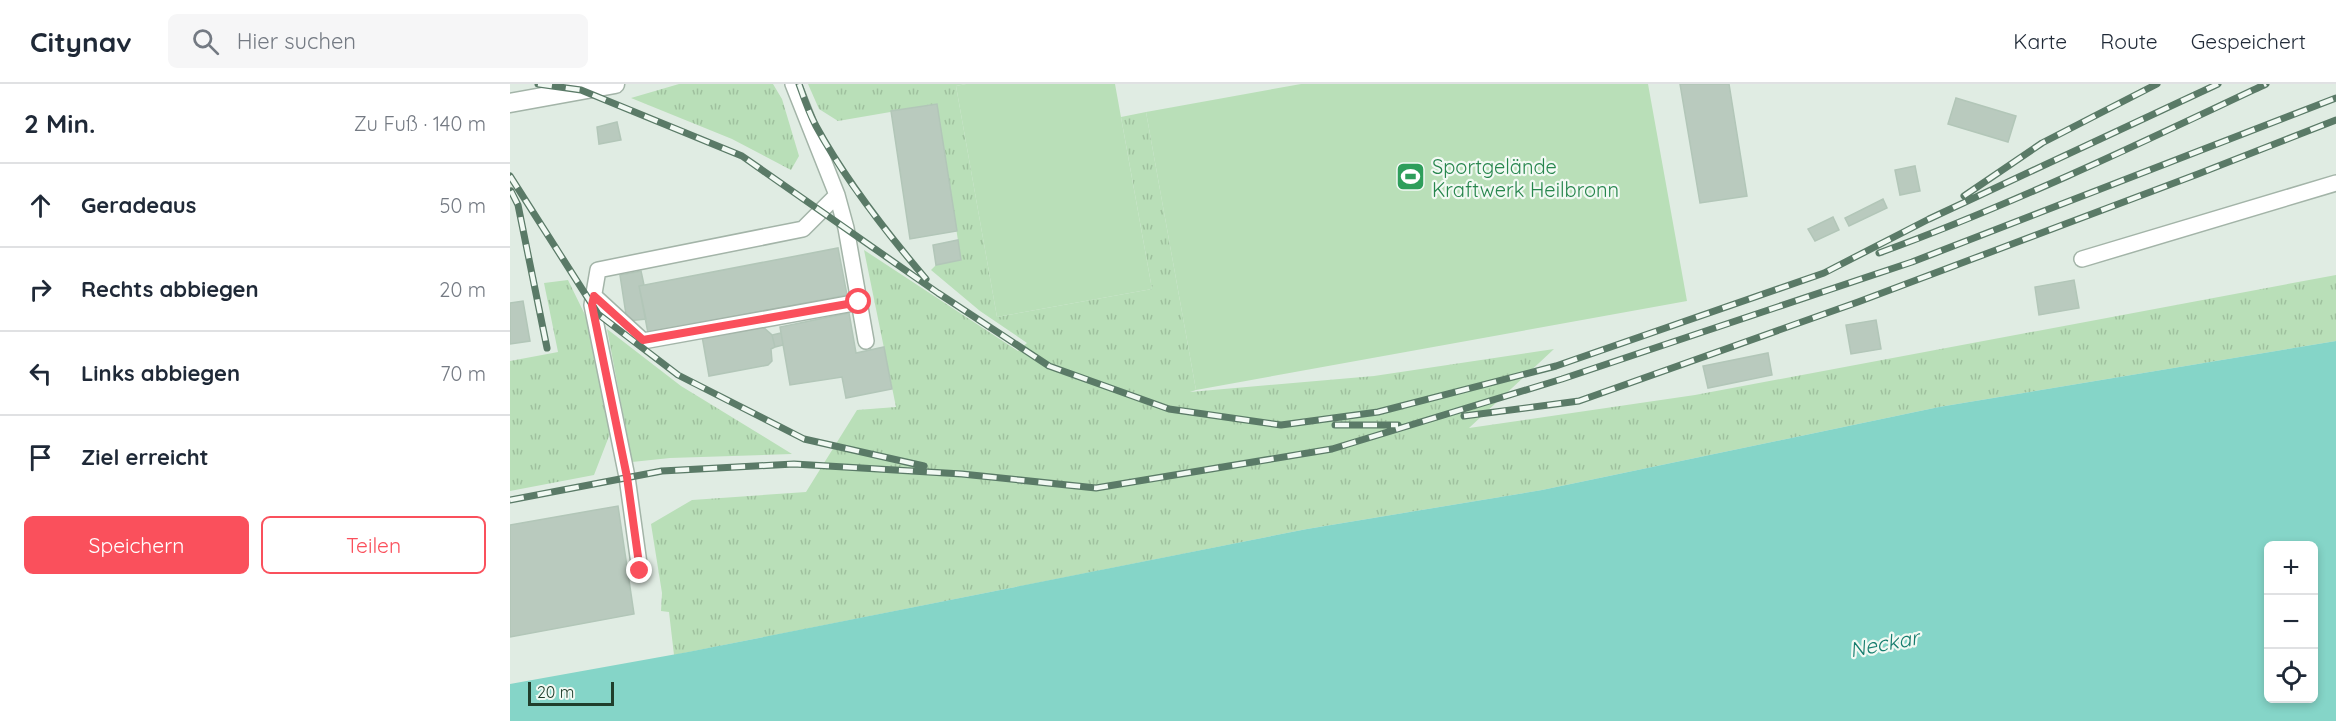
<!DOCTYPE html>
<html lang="de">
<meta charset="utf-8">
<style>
:root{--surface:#fff;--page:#f6f6f7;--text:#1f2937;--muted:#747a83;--line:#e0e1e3;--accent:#fa505c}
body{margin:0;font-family:Quicksand,sans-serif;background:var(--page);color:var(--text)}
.controls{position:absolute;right:18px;bottom:18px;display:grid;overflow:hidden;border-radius:9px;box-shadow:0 3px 9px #0003}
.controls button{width:54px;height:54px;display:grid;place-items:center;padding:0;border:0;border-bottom:2px solid var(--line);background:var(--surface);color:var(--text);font:30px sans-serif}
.scale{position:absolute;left:18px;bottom:15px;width:86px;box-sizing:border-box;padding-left:6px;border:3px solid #203e2c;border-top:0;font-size:16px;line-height:21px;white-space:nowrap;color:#203e2c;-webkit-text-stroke:4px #f1f9f3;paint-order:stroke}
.stop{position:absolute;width:18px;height:18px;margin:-14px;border:4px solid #fa505c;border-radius:50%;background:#fff}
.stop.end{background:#fa505c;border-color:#fff;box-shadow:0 2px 6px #0008}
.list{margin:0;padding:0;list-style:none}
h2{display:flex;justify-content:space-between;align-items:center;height:78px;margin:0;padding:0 24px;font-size:26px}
h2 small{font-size:20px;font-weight:400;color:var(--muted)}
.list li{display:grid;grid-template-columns:39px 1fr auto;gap:18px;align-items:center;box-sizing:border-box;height:84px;padding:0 24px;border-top:2px solid var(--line)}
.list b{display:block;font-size:22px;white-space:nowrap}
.list em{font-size:20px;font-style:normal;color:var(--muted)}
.actions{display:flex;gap:12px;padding:18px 24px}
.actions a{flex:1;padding:14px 0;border:2px solid var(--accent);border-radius:9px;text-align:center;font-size:21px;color:var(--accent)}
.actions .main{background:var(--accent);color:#fff}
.icon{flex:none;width:33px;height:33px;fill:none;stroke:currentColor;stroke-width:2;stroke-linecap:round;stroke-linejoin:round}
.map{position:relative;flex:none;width:1826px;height:637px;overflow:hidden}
header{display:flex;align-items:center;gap:36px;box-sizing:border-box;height:84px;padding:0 30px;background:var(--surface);border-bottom:2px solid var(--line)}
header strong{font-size:28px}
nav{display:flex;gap:33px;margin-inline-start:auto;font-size:21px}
.search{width:420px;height:54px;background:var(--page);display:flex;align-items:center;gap:15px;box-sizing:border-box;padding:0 21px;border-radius:9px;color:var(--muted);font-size:22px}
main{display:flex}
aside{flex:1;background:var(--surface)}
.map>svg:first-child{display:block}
</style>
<header>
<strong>Citynav</strong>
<div class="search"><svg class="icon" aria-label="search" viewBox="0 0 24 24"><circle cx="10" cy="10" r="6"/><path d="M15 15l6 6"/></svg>Hier suchen</div>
<nav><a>Karte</a><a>Route</a><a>Gespeichert</a></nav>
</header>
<main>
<aside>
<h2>2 Min.<small>Zu Fuß · 140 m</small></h2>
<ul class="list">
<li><svg class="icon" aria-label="ahead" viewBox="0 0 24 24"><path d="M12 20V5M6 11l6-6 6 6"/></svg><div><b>Geradeaus</b></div><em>50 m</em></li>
<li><svg class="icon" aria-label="right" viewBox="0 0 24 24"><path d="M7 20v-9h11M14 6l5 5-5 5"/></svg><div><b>Rechts abbiegen</b></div><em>20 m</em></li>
<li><svg class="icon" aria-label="left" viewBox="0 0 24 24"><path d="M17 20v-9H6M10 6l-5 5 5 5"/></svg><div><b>Links abbiegen</b></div><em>70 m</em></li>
<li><svg class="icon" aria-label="arrive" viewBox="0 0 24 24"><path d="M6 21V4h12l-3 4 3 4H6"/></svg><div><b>Ziel erreicht</b></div></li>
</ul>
<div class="actions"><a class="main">Speichern</a><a>Teilen</a></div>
</aside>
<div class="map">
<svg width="1826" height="637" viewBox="0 0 1826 637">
<defs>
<pattern id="grass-tufts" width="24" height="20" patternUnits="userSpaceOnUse" patternTransform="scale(1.5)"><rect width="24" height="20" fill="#b9dfb8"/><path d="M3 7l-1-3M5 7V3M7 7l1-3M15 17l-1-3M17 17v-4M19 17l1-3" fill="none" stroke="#9fc09e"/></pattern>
</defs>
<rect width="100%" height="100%" fill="#e0ece3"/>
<path fill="url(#grass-tufts)" d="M169 0H263L272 15 289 72 281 86 222 55 121 14Z
M298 0H456L446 2 487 233 642 205 611 33 636 28 686 306 680 308 864 292 1044 265 959 344 1185 311 1826 191V257L1429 323 1032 406 797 445 164 571 159 528 151 527 152 509 141 440 182 416 296 408 347 326 386 323 354 166 508 267 517 259 470 227 421 186 426 181 451 176 427 20 328 37 309 25Z
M58 196 78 237 101 347 84 391 0 407V277L48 268 34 199Z
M97 245 171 302 282 370 160 374 122 378Z"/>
<path fill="#b9dfb8" d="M456 0H605L642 205 487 233 446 2Z
M791 0H1138L1177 217 686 306 636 28Z"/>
<path fill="#85d5c8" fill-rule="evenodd" d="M1826 257V637H0V600L178 568 797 445 1032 406 1429 323ZM1758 462H1804V614H1758Z"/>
<path fill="#b9cabe" stroke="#b2c6b8" stroke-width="1.5" d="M1170 0H1219L1237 112 1190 119Z
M1446 14 1506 32 1498 58 1438 40Z
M427 20 447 147 400 155 381 27Z
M107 38 111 56 89 60 87 43Z
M1405 82 1410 107 1390 111 1385 86Z
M1373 115 1377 124 1339 142 1335 134Z
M1323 133 1329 146 1305 157 1298 145Z
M448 156 451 176 426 181 423 161Z
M328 164 337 211 138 249 129 202Z
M131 187 134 201 129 202 136 235 117 237 110 191Z
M1564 196 1569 224 1529 231 1525 203Z
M13 217 20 257 0 260V219Z
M339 229 346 269 374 263 382 305 336 314 332 293 280 301 270 243Z
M1366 236 1371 265 1341 270 1336 241Z
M252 242 262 251 265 263 261 265 262 277 258 281 199 292 192 252Z
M271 249 273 261 265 263 262 251Z
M1258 269 1262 291 1198 304 1193 282Z
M108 422 124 530 0 553V441Z"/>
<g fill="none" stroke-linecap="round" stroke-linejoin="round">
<defs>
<path id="lane" d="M283 0 327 111 336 144 356 257
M1572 175 1826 99
M84 212 133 257 349 218
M130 487 117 393 82 221 88 186 293 145 327 111"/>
<path id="street" d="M0 19 105 0"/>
</defs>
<use href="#lane" stroke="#a3b4a8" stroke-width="18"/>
<use href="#street" stroke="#a3b4a8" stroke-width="21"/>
<use href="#lane" stroke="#fff" stroke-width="15"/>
<use href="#street" stroke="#fff" stroke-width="18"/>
<defs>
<path id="rail" d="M28 0 71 6 232 72 428 209 539 282 659 325 771 341 868 328 1046 282 1314 189 1419 135 1708 0
M289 0C294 14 299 29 306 42 336 97 376 148 416 195
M0 92 88 230 168 291 294 355 414 382
M1 107 8 121 37 264
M1454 112 1532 59 1647 0
M1369 169C1501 121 1629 60 1756 0
M954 332 1069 317 1348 218 1688 90 1826 36
M825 341H888
M0 416 152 387 284 380 452 390 586 404 822 365 1052 295 1402 178 1826 14"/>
</defs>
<use href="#rail" stroke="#5a7a67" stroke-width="7"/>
<use href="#rail" stroke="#f1f9f3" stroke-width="4.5" stroke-dasharray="14" stroke-linecap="butt"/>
</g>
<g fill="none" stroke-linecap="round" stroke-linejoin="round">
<path stroke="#fa505c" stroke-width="8" d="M130 487 117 393 82 221 84 212 133 256 349 218"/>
</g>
<defs>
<symbol id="stadium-square" viewBox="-11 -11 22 22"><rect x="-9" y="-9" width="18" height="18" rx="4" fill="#2e9e5b" stroke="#f1f9f3"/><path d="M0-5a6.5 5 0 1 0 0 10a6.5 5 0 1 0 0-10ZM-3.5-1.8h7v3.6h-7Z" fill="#fff"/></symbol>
</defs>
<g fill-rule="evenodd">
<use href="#stadium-square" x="884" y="76" width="33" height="33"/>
</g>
<g text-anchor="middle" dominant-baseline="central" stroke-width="4.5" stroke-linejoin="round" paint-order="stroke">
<g font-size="20" fill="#27864d" stroke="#f1f9f3" text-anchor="start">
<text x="922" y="82">Sportgelände<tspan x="922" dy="23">Kraftwerk Heilbronn</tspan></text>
</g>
<g font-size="21" font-style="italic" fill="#167d6e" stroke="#f1f9f3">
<text transform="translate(1374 559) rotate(-11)">Neckar</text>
</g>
</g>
</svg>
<div class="controls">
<button>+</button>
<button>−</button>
<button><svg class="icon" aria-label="locate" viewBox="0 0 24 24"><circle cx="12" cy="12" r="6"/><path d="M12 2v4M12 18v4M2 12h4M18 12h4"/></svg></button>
</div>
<div class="scale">20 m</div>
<div class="stop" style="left:349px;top:218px"></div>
<div class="stop end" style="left:130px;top:487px"></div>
</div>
</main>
